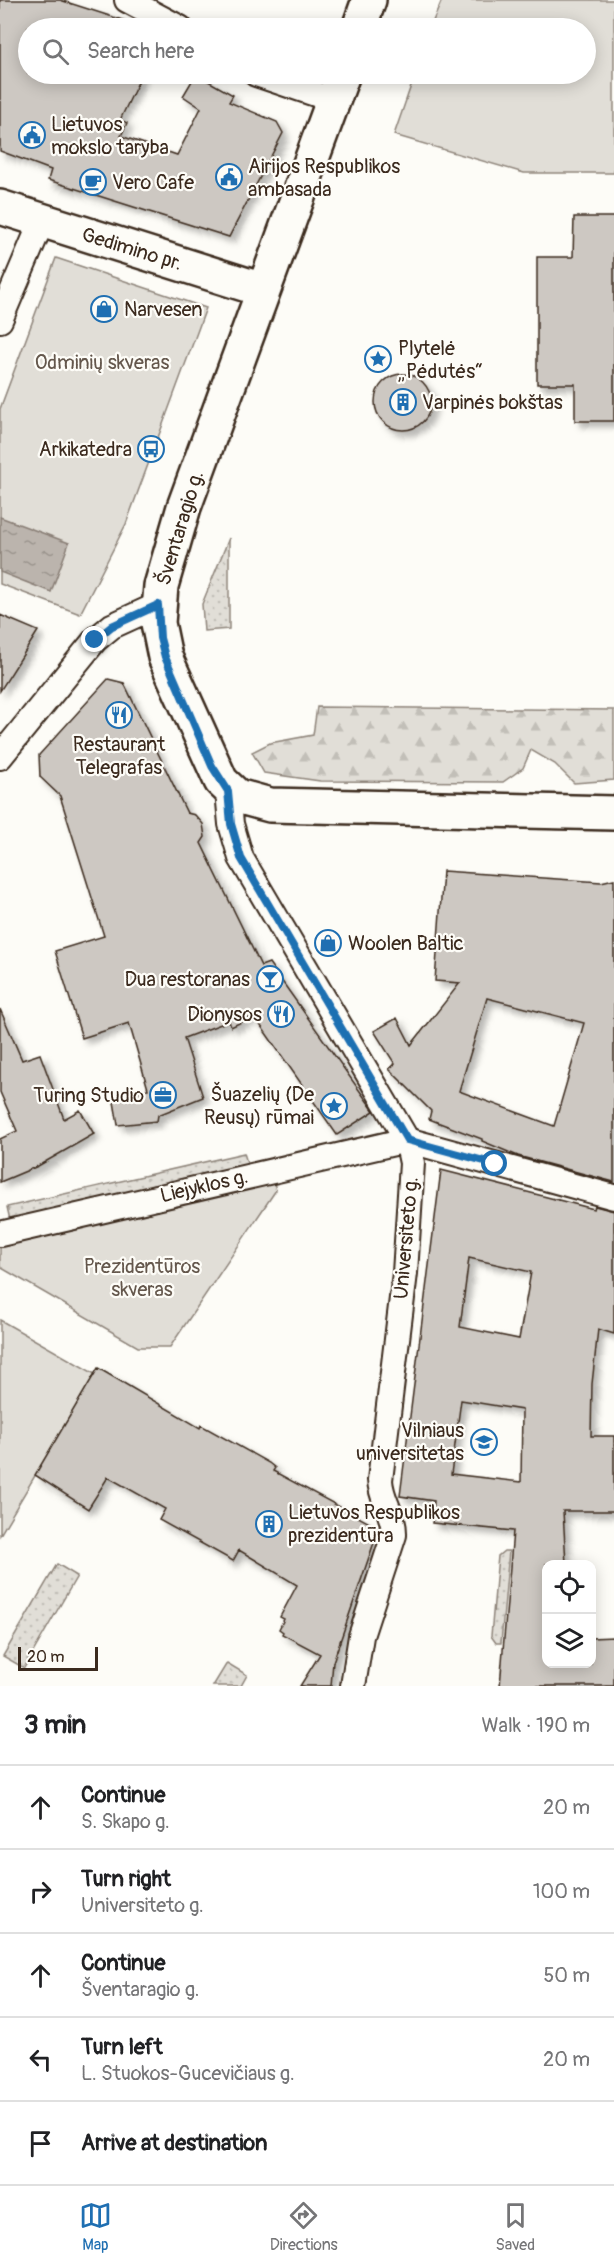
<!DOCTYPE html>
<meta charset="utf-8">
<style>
:root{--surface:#fff;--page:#f2f2f2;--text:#202124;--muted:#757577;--line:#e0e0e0;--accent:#1f6fb2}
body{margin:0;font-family:Pangolin,sans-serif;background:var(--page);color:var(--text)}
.controls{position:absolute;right:18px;bottom:18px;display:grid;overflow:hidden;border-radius:12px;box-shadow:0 3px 15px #0003}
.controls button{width:54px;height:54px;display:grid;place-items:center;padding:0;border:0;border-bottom:2px solid var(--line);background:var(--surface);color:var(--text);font:30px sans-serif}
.scale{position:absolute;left:18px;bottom:15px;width:80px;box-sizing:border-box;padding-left:6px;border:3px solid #3b2a1e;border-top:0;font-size:16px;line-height:21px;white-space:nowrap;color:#3b2a1e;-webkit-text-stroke:4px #fdfcf7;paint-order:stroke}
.stop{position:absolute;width:18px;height:18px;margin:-14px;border:4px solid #1f6fb2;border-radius:50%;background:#fff}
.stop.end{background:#1f6fb2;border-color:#fff;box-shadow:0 2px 6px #0008}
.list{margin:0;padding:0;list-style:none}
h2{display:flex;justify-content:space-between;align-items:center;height:78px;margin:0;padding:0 24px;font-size:26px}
h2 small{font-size:20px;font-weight:400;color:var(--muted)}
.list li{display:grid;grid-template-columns:39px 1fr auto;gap:18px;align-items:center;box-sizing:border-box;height:84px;padding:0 24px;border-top:2px solid var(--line)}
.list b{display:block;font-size:22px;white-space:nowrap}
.list p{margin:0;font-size:20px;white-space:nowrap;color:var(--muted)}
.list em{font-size:20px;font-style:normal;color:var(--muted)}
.icon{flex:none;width:33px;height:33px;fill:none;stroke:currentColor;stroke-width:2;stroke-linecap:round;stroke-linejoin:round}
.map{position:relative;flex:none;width:614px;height:1686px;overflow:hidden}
.search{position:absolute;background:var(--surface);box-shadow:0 3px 15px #0003;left:18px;right:18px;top:18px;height:66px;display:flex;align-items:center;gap:15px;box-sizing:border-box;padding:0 21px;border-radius:33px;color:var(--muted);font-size:22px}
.sheet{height:498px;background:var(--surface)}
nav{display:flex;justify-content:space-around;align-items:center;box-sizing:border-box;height:84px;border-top:2px solid var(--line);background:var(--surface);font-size:16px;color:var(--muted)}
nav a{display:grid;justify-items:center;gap:3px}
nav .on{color:var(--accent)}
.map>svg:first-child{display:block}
</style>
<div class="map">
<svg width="614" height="1686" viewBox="0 0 614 1686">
<defs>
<pattern id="grass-dots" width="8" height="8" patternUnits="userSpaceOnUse" patternTransform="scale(1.5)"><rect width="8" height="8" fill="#e1ded7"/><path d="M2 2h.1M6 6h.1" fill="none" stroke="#c2bfb8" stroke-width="1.8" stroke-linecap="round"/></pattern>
<pattern id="forest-firs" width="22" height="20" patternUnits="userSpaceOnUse" patternTransform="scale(1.5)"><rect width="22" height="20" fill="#e1ded7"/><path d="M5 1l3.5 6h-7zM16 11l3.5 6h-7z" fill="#c2bfb8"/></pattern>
<pattern id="water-ripples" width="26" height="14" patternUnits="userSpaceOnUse" patternTransform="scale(1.5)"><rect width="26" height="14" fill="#bbb4ad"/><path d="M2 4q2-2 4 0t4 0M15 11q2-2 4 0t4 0" fill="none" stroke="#99938c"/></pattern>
<filter id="shadow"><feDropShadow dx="5.5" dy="5.5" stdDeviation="3" flood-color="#0004"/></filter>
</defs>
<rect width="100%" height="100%" fill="#fdfcf7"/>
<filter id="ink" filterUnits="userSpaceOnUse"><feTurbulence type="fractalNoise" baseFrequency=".0167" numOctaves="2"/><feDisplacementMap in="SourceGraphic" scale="12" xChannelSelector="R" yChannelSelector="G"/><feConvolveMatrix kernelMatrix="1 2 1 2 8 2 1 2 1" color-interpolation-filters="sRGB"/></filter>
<g filter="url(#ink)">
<path fill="url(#grass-dots)" stroke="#8e847a" stroke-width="1.5" d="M229 538V629L204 631 202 604Z
M244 1153 248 1166 10 1220 7 1207Z
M504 1551H509L501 1643H496L491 1636 498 1556Z
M57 1564 77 1576 24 1668 3 1656Z
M227 1663 247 1675 241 1686H213Z"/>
<path fill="url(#forest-firs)" stroke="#8e847a" stroke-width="1.5" d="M317 707 614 710V780L574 783 555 764 531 750 523 768 503 782 320 781 264 773 252 752 270 743 313 735Z"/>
<path fill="#e1ded7" stroke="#8e847a" stroke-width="1.5" d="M442 0H614V173H524L394 135 415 74H586V28H430Z
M56 258 206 308 126 524 80 614 0 584V409Z
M274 1183 276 1190 170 1347H138L0 1267V1246Z
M0 1320 95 1374 0 1535Z"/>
<path fill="url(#water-ripples)" stroke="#887d74" stroke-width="1.5" d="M0 517 69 543 51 592 0 572Z"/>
<path fill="#cdc8c2" stroke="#3b2a1e" stroke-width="1.5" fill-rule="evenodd" filter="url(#shadow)" d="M0 0H60L135 24V28H28V74H142L120 120 127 123 121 136 177 155 201 108 183 96 196 74 233 95 229 102 277 122 283 133 229 237 48 180 51 170 0 151Z
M574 217H614V421H575V384H537V257H573Z
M375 402a28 28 0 1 1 56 0a28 28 0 1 1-56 0Z
M0 615 38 631 0 691Z
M108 679 124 683 187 813 195 815 203 824 205 837 201 843 261 966 269 963 374 1111 337 1135 254 1016 231 1027 229 1021 184 1038 203 1097 158 1115 157 1121 118 1125 113 1096 148 1089 129 1023 82 1038 55 951 104 936 60 796 40 777 39 755Z
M443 871 601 882 614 879V1182L518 1156 482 1141V1139L429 1119 431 1111 389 1069 395 1064 374 1031 397 1018 411 1045 460 983 435 981ZM487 998 584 1023 554 1126 459 1091Z
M0 1009 22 1060 40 1054 64 1119 80 1110 94 1134 38 1166 0 1182V1139L17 1131 0 1092Z
M441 1170 594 1209 595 1206 614 1211V1334L598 1329 592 1384 591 1436H614V1511H563L566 1564H546V1664H591V1638L614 1637V1686H500L513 1531 432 1523 434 1501 400 1496ZM469 1258 531 1272 519 1339 460 1327ZM461 1400 522 1410 521 1482 451 1474Z
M98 1368 200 1428 201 1425 269 1463 275 1468 273 1471 379 1528 333 1662 331 1686H300L320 1654 282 1634 283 1632 279 1629 284 1619 280 1617 297 1585 239 1550 233 1561 159 1520 165 1509 108 1477 88 1509 35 1475Z"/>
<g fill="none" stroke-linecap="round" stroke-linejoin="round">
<defs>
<path id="street" d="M127 0 180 28
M256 74 333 100
M0 320 42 221
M0 757 95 640 112 626 158 605
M228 791 231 824 241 858 407 1140 412 1163 405 1273 380 1480C381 1501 395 1515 394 1535L361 1636 353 1686
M0 1234 407 1140 614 1197"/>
<path id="secondary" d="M359 28 369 0
M343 74 184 507 161 586 158 623 165 657 221 781 237 796 270 805 614 813
M0 207 263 290"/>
</defs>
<use href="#street" stroke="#3b2a1e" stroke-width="28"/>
<use href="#secondary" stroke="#3b2a1e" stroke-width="38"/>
<use href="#street" stroke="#fdfcf7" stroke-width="24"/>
<use href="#secondary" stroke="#fdfcf7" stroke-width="33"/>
</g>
</g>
<g fill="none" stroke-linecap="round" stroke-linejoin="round" filter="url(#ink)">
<path stroke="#1f6fb2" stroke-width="8" d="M95 640 112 626 158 605 160 638 165 657 212 766 228 791 231 824 241 858 407 1140 495 1164"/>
</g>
<defs>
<symbol id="civic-ring" viewBox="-11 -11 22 22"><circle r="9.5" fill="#fdfcf7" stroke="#1f6fb2" stroke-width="1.5"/><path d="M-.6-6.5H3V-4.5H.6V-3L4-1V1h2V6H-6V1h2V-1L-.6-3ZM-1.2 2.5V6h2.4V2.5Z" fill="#1f6fb2"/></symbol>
<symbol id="cafe-ring" viewBox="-11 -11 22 22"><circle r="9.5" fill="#fdfcf7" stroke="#1f6fb2" stroke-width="1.5"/><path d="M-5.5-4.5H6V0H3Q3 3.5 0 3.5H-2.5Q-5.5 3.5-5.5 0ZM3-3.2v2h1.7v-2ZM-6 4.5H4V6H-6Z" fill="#1f6fb2"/></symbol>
<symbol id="shop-ring" viewBox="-11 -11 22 22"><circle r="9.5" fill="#fdfcf7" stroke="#1f6fb2" stroke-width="1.5"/><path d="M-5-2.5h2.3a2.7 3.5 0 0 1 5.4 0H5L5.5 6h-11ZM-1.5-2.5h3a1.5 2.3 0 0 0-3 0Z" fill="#1f6fb2"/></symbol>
<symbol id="sight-ring" viewBox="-11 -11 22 22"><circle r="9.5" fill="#fdfcf7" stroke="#1f6fb2" stroke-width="1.5"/><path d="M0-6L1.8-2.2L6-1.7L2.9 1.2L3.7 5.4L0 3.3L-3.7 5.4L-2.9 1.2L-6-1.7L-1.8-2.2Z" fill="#1f6fb2"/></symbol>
<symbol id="building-ring" viewBox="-11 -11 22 22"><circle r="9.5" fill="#fdfcf7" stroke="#1f6fb2" stroke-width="1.5"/><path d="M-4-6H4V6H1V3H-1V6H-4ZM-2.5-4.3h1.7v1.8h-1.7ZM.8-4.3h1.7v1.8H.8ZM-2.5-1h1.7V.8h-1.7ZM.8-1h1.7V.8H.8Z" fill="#1f6fb2"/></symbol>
<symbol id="bus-ring" viewBox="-11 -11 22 22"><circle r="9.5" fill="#fdfcf7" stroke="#1f6fb2" stroke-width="1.5"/><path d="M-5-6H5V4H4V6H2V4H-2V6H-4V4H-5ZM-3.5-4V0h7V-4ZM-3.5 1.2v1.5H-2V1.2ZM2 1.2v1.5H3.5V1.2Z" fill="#1f6fb2"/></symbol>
<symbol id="restaurant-ring" viewBox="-11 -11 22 22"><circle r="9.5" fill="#fdfcf7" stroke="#1f6fb2" stroke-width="1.5"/><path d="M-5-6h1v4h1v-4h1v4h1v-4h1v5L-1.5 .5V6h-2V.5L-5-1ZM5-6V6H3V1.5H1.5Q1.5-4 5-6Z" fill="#1f6fb2"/></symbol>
<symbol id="bar-ring" viewBox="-11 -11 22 22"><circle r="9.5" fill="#fdfcf7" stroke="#1f6fb2" stroke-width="1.5"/><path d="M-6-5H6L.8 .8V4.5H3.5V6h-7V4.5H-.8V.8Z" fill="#1f6fb2"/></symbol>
<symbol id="office-ring" viewBox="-11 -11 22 22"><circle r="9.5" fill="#fdfcf7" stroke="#1f6fb2" stroke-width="1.5"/><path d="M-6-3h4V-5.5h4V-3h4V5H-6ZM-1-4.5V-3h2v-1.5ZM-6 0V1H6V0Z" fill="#1f6fb2"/></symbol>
<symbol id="university-ring" viewBox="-11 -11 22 22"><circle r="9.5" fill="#fdfcf7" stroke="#1f6fb2" stroke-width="1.5"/><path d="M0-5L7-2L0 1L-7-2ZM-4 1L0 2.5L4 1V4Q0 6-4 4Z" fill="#1f6fb2"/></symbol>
</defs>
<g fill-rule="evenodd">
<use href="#civic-ring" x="17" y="120" width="30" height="30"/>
<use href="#civic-ring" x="214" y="162" width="30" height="30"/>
<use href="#cafe-ring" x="78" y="167" width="30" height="30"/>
<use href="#shop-ring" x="89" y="294" width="30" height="30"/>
<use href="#sight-ring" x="363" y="344" width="30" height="30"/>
<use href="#building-ring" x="388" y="387" width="30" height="30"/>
<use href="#bus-ring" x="136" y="434" width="30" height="30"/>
<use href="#restaurant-ring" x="104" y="700" width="30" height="30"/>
<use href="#shop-ring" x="313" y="928" width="30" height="30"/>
<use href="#bar-ring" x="255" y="964" width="30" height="30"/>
<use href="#restaurant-ring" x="266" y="999" width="30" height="30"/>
<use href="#office-ring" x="148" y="1080" width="30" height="30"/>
<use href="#sight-ring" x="319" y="1091" width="30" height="30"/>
<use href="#university-ring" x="469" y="1427" width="30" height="30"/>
<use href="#building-ring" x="254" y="1509" width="30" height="30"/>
</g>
<g text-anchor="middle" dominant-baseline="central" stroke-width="4.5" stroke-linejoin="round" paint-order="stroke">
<g font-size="20" fill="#3b2a1e" stroke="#fdfcf7" text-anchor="start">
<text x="51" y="124">Lietuvos<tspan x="51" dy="23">mokslo taryba</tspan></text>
<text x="248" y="166">Airijos Respublikos<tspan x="248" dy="23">ambasada</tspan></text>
<text x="112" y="182">Vero Cafe</text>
<text x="124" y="309">Narvesen</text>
<text x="398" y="348">Plytelė<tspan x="398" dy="23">„Pėdutės“</tspan></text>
<text x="422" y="402">Varpinės bokštas</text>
<text x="132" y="449" text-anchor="end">Arkikatedra</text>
<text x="119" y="744" text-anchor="middle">Restaurant<tspan x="119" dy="23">Telegrafas</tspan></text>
<text x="348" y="943">Woolen Baltic</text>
<text x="250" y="979" text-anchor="end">Dua restoranas</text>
<text x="262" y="1014" text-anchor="end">Dionysos</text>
<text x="314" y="1094" text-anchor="end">Šuazelių (De<tspan x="314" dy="23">Reusų) rūmai</tspan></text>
<text x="144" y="1095" text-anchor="end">Turing Studio</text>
<text x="464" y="1430" text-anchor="end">Vilniaus<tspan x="464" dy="23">universitetas</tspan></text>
<text x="288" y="1512">Lietuvos Respublikos<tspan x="288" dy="23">prezidentūra</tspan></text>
</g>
<g font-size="20" fill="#3b2a1e" stroke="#fdfcf7">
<text transform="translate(132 249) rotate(17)">Gedimino pr.</text>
<text transform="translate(180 528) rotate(-73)">Šventaragio g.</text>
<text transform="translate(204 1186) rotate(-13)">Liejyklos g.</text>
<text transform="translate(406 1238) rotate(-85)">Universiteto g.</text>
</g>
<g font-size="20" fill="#64574c" stroke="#fdfcf7">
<text x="102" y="362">Odminių skveras</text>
<text x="142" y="1266">Prezidentūros<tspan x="142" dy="23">skveras</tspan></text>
</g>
</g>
</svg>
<div class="controls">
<button><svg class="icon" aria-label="locate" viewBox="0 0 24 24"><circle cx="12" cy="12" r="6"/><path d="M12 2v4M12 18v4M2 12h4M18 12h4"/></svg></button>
<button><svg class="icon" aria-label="layers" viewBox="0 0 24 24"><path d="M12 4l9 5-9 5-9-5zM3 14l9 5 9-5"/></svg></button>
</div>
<div class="scale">20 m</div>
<div class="stop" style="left:495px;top:1164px"></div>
<div class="stop end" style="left:95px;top:640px"></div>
<div class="search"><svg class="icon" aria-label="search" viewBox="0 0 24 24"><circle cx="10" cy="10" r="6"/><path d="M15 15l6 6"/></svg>Search here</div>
</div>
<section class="sheet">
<h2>3 min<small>Walk · 190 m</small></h2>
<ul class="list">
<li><svg class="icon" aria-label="ahead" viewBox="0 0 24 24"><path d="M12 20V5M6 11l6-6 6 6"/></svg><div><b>Continue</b><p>S. Skapo g.</p></div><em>20 m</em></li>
<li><svg class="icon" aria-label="right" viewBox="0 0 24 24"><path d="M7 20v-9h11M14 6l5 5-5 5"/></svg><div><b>Turn right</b><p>Universiteto g.</p></div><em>100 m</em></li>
<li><svg class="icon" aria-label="ahead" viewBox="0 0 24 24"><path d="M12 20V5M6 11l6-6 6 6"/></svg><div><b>Continue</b><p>Šventaragio g.</p></div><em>50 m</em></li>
<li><svg class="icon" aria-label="left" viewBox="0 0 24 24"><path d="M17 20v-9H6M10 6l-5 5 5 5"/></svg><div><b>Turn left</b><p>L. Stuokos-Gucevičiaus g.</p></div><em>20 m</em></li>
<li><svg class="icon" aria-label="arrive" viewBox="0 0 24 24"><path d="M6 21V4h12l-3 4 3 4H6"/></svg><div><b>Arrive at destination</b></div></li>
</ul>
</section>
<nav>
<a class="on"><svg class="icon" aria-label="map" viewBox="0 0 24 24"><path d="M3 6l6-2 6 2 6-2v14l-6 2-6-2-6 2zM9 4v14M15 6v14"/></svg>Map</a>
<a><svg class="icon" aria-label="directions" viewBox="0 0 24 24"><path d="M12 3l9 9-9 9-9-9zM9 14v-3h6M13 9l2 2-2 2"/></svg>Directions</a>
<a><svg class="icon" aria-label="saved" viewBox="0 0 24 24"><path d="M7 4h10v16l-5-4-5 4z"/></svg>Saved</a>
</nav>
